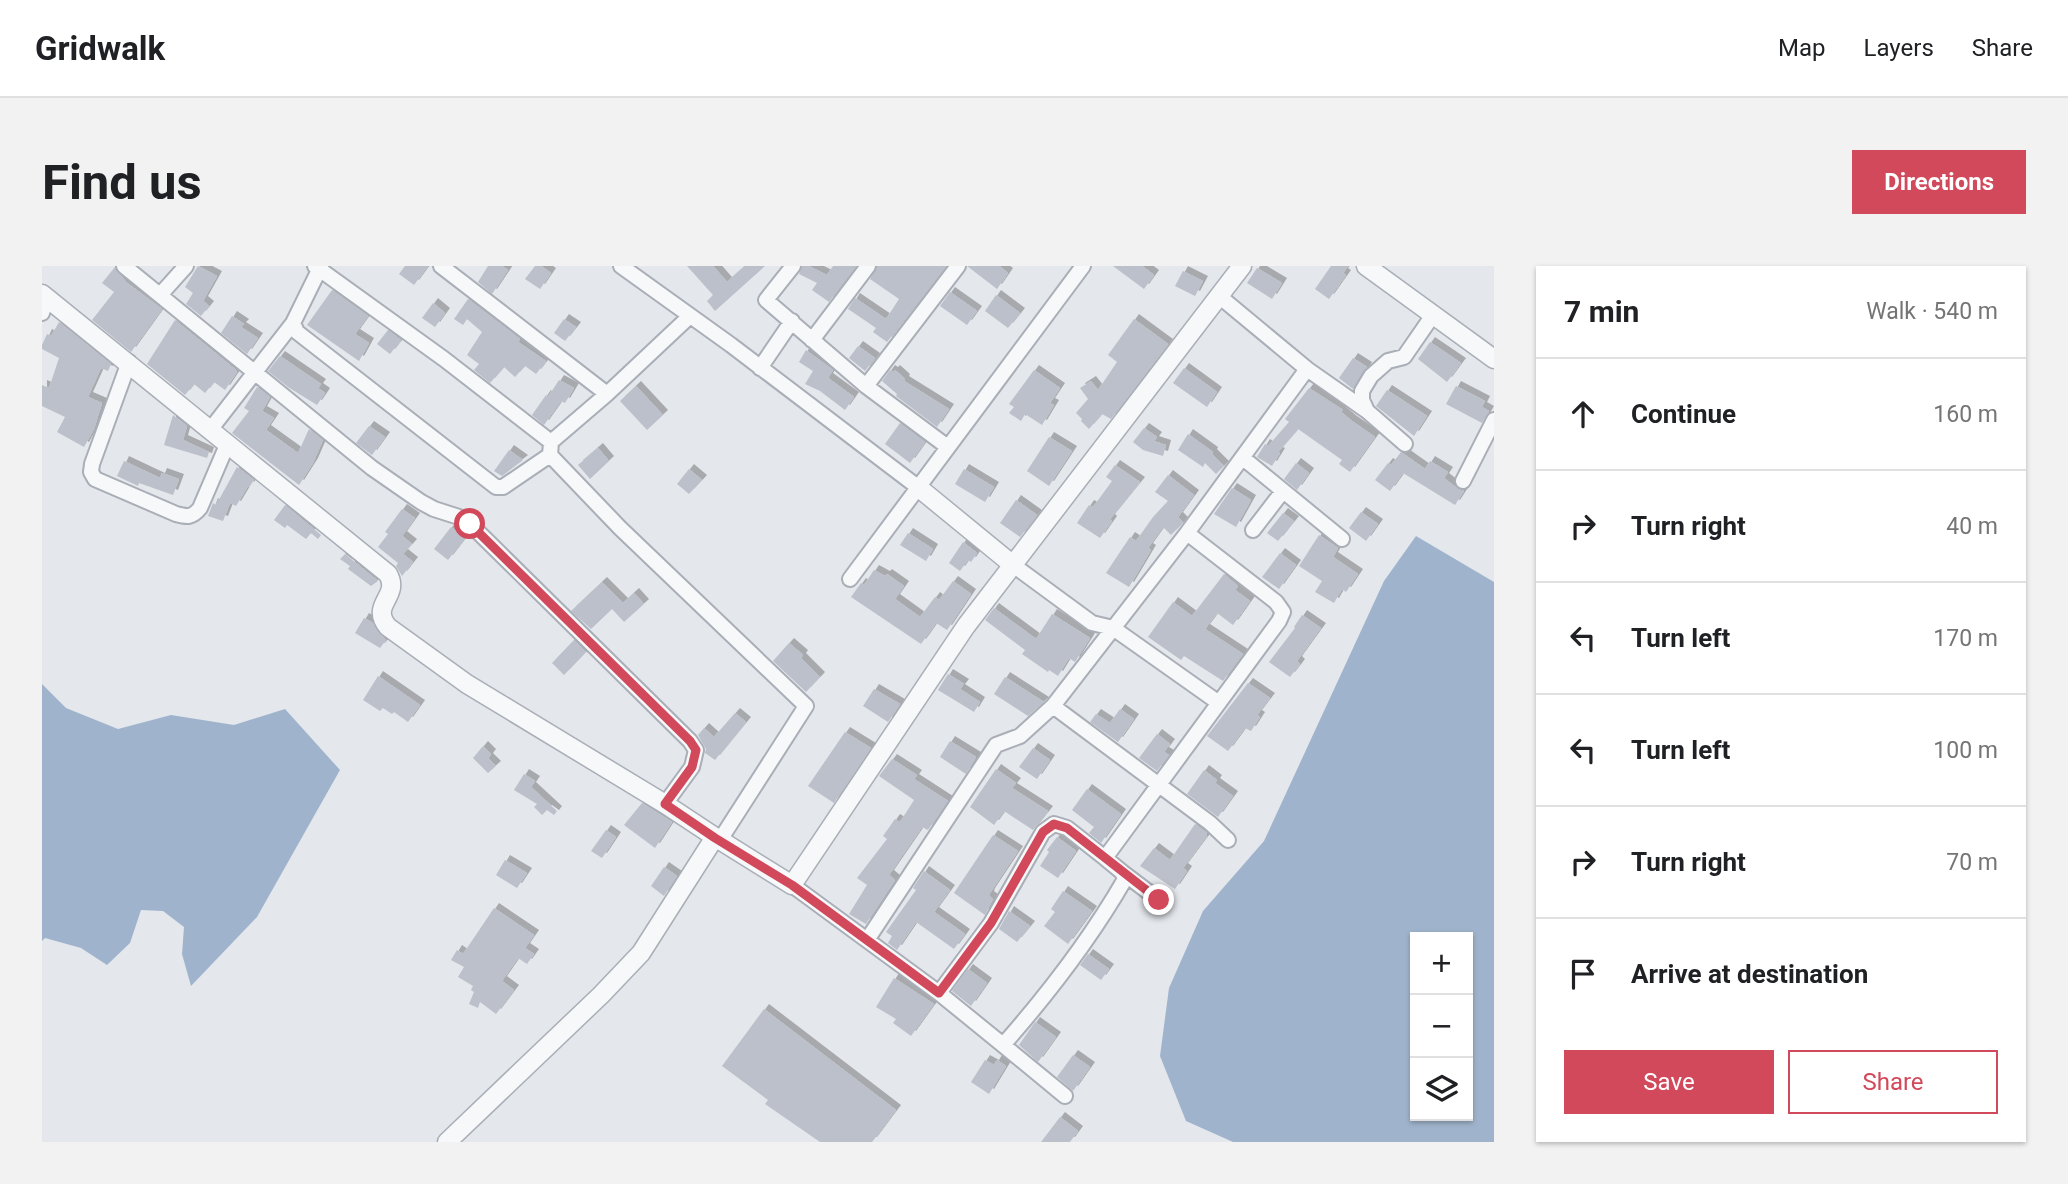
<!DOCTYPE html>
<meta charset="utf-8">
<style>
:root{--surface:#fff;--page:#f2f2f2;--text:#202124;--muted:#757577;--line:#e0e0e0;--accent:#d1495b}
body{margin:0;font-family:Roboto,sans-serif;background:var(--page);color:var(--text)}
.controls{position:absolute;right:21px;bottom:21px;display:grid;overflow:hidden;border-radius:0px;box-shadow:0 2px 5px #0004}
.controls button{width:63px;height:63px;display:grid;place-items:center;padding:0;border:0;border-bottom:2px solid var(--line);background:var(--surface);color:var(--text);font:35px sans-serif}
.stop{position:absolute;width:21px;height:21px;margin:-16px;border:5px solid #d1495b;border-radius:50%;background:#fff}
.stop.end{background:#d1495b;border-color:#fff;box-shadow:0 2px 7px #0008}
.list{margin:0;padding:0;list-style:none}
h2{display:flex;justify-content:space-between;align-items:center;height:91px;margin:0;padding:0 28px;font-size:30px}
h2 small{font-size:23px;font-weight:400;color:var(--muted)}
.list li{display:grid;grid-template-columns:46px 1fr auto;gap:21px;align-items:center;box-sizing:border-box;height:112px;padding:0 28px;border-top:2px solid var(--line)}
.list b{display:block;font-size:26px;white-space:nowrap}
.list em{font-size:23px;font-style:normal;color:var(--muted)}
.actions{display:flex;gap:14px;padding:21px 28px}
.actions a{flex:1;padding:16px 0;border:2px solid var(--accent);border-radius:0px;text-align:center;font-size:24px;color:var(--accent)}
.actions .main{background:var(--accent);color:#fff}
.icon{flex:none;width:38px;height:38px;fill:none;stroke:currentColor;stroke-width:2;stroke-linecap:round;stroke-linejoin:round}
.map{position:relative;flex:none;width:1452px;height:876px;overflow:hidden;border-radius:0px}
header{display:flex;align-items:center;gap:42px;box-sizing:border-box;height:98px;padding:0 35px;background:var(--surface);border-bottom:2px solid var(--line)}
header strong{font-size:33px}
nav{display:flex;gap:38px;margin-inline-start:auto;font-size:24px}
.intro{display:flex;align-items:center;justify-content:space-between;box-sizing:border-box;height:168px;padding:0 42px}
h1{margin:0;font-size:49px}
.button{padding:18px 32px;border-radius:0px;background:var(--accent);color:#fff;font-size:24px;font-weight:700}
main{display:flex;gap:42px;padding:0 42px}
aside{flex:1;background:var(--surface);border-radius:0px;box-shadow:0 2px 5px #0004}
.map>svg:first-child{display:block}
</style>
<header>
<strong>Gridwalk</strong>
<nav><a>Map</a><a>Layers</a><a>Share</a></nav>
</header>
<div class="intro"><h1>Find us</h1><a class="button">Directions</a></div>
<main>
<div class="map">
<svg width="1452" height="876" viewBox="0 0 1452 876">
<defs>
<filter id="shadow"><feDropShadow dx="5" dy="-5" stdDeviation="0" flood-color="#0004"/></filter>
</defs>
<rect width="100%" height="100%" fill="#e4e7ec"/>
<path fill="#9fb4cc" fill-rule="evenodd" d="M1374 270 1452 316V876H1191L1144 855 1118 790 1127 722 1161 645 1222 575 1342 315ZM1373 671H1426V850H1373Z
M0 418 24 442 76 463 129 449 192 459 243 443 298 504 215 651 149 720 140 688 142 661 121 645 99 644 88 677 65 699 39 682 3 672 0 675Z"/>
<path fill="#bbc0ca" filter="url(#shadow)" d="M156 0 175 10 161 35 167 40 159 50 144 38 151 27 143 21Z
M363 0H386L372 19 357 8Z
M446 0H460L466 4 450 28 436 16Z
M493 0H499L509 7 498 23 483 13Z
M645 0H671L685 16 703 0H723L673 45 665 35 671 29Z
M760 0H767L785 9 791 0H814L787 36 770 24 775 17 757 8Z
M835 0H904L845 76 831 66 834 62 806 43 813 32 844 53 857 33 828 13Z
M925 0H957L966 7 955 23Z
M1071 0H1100L1112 9 1102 23Z
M1289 0H1306L1301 7 1304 9 1287 33 1273 23Z
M73 1 84 16 120 43 89 86 50 54 72 26 60 17Z
M1215 2 1240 17 1230 33 1205 17Z
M1141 5 1161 15 1153 30 1133 20Z
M290 24 326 50 313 68 327 77 317 95 265 59Z
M908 26 935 45 925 59 898 40Z
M954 29 978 47 966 62 943 45Z
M426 33 478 73 476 76 504 95 494 108 483 100 473 111 462 101 448 117 432 104 437 98 425 89 440 66 425 53 421 59 412 53Z
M391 37 403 47 393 61 380 52Z
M190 50 202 58 199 61 216 72 205 88 179 67Z
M522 53 534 61 523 75 512 67Z
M1092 53 1126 78 1069 153 1060 148 1047 163 1039 155 1040 153 1034 147 1046 133 1038 122 1049 115 1056 124 1075 96 1066 89Z
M133 54 194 104 195 106 183 124 172 116 163 127 152 118 143 129 105 98Z
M17 56 69 98 66 105 59 102 46 131 60 137 52 163 42 181 15 166 23 151 0 140V119L7 122 17 92 0 83V79L5 68 9 70Z
M346 64 359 74 348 88 335 78Z
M1388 76 1419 97 1405 116 1376 93Z
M816 80 833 92 823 105 807 92Z
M764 84 791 104 786 112 812 131 803 144 778 125 763 118 771 105 757 96Z
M238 90 279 118 276 122 283 127 275 139 246 121 226 105Z
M1311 92 1325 101 1311 123 1297 112Z
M1142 102 1175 126 1165 141 1131 117Z
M848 104 851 106 853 104 863 113 862 115 907 143 895 161 854 130 855 128 840 115Z
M992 104 1018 122 1008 137 1012 139 1000 159 983 148 979 155 967 147 972 141 967 138Z
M517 114 532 122 523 137 519 135 502 159 490 149 504 129 506 131Z
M594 120 621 149 605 164 578 135Z
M1414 120 1443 135 1440 141 1447 145 1440 157 1404 138Z
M215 121 228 131 220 145 232 152 224 164 256 187 267 163 281 174 271 197 257 219 190 167 207 145 202 142Z
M1267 122 1301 144 1299 146 1310 155 1333 171 1308 206 1297 198 1300 194 1256 163 1236 186 1238 187 1230 200 1215 191 1223 178 1226 180 1247 156 1243 153Z
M1345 124 1385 150 1372 170 1334 140Z
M131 149 145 160 141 174 167 186 165 192 122 179Z
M858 157 883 176 868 197 843 178Z
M327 160 343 171 330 189 314 177Z
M1102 162 1115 171 1112 175 1124 179 1121 190 1101 184 1091 176Z
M1146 168 1171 186 1170 188 1182 200 1174 208 1163 197 1161 201 1136 184Z
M1007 171 1030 185 1007 220 985 205Z
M556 182 567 195 548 213 536 199Z
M467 184 481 194 460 210 452 205Z
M1359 186 1383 203 1388 195 1406 206 1402 212 1416 223 1422 225 1413 239 1361 207 1348 225 1333 214 1346 197 1349 199Z
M82 195 118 212 120 207 137 213 131 229 97 217 96 220 75 210Z
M1254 197 1267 207 1255 224 1242 213Z
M1073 199 1098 216 1068 253 1070 255 1058 272 1035 257 1047 239 1051 241 1070 215 1064 211Z
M195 201 212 214 207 221 206 220 194 240 188 237 181 255 166 250 171 237 174 239Z
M647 203 660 214 647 228 635 218Z
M922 203 952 221 943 236 913 218Z
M1126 209 1152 229 1136 251 1141 256 1137 261 1129 269 1121 261 1106 282 1109 284 1087 321 1064 307 1088 271 1094 275 1111 251 1126 235 1113 226Z
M1190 222 1209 234 1194 261 1172 248Z
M974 234 995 249 978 271 958 257Z
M243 239 279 269 276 273 269 267 264 273 245 259 243 262 232 254Z
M360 243 373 252 360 270 370 278 361 288 371 296 360 310 354 300 356 297 336 281 346 268 343 266Z
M1319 246 1336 258 1324 275 1307 262Z
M1241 247 1252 255 1236 275 1225 267Z
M409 261 423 272 406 294 392 283Z
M866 267 891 283 884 295 858 279Z
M1277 269 1296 282 1291 291 1316 308 1304 326 1300 323 1292 337 1273 326 1280 315 1257 300Z
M921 276 935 287 929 296 926 294 918 305 907 297Z
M1238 287 1254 299 1237 323 1220 311Z
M303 288 336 315 329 320 306 303 308 300 298 293Z
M832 304 843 310 845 308 862 320 853 333 878 351 893 331 897 334 911 315 929 328 905 364 894 357 879 378 809 331 819 317 822 319Z
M1182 308 1196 320 1193 324 1208 335 1191 359 1175 347 1163 363 1201 388 1181 415 1142 390 1139 394 1106 371 1131 336 1150 350Z
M560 316 581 337 592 327 602 338 582 356 570 343 549 363 529 345Z
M952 342 994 373 1010 348 1048 372 1033 396 1027 392 1016 410 1007 404 1006 406 980 388 983 384 943 354Z
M1260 349 1279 362 1255 395 1258 398 1248 411 1227 396 1253 362 1252 361Z
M322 352 331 357 337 367 344 374 338 382 313 367Z
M532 374 544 386 522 409 510 397Z
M747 377 761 389 759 392 778 411 764 426 731 395Z
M906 408 922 418 918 423 938 436 932 446 896 424Z
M336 410 378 439 366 456 352 446 350 448 341 442 338 445 321 434Z
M963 411 1002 436 986 450 952 428Z
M1206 417 1228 432 1215 449 1218 451 1209 465 1203 462 1186 485 1165 470Z
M832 423 858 438 846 456 821 440Z
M1078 443 1092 453 1076 476 1048 456 1054 448 1068 457Z
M693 447 704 456 673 494 663 487 664 483 656 469 662 462 672 471Z
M803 466 829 482 792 537 766 520Z
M1115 468 1128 478 1122 486 1127 489 1115 505 1097 492Z
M908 475 934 491 924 508 898 491Z
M441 480 449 488 446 492 454 500 446 507 431 492Z
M991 482 1008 494 995 513 977 501Z
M850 493 875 509 872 513 906 535 886 564 880 561 847 609 853 614 824 658 807 648 825 619 815 612 845 573 841 570 853 553 858 556 872 534 837 510Z
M954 503 974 517 970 522 1006 545 991 564 962 545 952 559 928 541Z
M1162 504 1175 514 1173 517 1191 530 1176 551 1145 528Z
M482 508 493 515 489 521 515 545 512 549 505 544 500 549 492 541 495 538 472 524Z
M1045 523 1079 548 1059 577 1047 567 1052 561 1030 544Z
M600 537 630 556 613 582 582 559Z
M1153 558 1165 567V570L1141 602 1145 605 1133 623 1098 600 1112 582 1128 594Z
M564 564 574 571 560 592 549 585Z
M951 569 976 585 948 627 947 630 951 633 943 649 912 627Z
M1015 571 1034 585 1016 612 998 600 1007 586 1005 584Z
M463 594 485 607 475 622 454 609Z
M622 601 635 610 622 630 609 620Z
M882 605 908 624 892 646 923 668 912 683 874 656 855 684 846 677 850 670 844 666 874 624 871 622Z
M1021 625 1050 645 1026 678 1002 660 1013 646 1009 643Z
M452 642 492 669 483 682 492 688 485 698 476 692 460 715 472 724 454 748 438 736 436 742 427 738 432 726 429 724 431 720 416 711 422 701 409 694 415 684 421 688Z
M967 645 988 660 975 676 957 663Z
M1046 688 1067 703 1059 714 1038 699Z
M926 703 945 717 929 740 910 725Z
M852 712 892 738 869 770 851 757 854 753 834 741Z
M722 743 854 844 830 876H778L723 838 726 834 680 800Z
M993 756 1014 771 996 796 977 779Z
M1031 789 1048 801 1031 825 1015 811Z
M943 794 952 799 955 794 964 800 947 828 929 816Z
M1018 851 1036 865 1028 876H999Z"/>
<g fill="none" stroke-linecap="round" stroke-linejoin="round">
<defs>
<path id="minor" d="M82 0 330 202 379 236 392 243 417 251 428 258 648 475 654 484 650 501 623 538
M273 0 402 93 509 176
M279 0 251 57 255 66 454 221H461L508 189
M399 0 565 128
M579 0 689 79 877 222
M751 0 724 34 824 120 903 179
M118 29 144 0
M1177 30 1265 103 1325 145 1363 178
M0 47 5 32
M648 50 565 128 509 176 508 189 578 262 764 440 678 574
M770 74 826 0
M87 96 50 198 49 206 53 213 134 248C145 251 150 252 158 242L185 179
M718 102 750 55
M824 120 916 0
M1325 145 1320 134V125L1329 110 1346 95 1362 91 1391 49
M168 164 251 57
M1201 192 1300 273
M1421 215 1452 154
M1211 264 1241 225
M971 299 1050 357 1071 362 1177 437
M808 313 1041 0
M1186 574 1168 557 1011 440 1145 267 1265 103
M1080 606 1117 634
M750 619 897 727 961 779C1006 728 1049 672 1083 613L1080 606 1063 592
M825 674 954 479 978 470 1011 440
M897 727 949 657 1001 566 1012 558 1025 562 1063 592 1237 355 1241 346 1234 336 1145 267
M961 779 1023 830"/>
<path id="tertiary" d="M1324 0 1452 93
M0 28 346 308C359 331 327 338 346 361L425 418 623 538 673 571 750 619 924 360 1200 0
M877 222 971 299
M405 876 559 729 599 687 673 571"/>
</defs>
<use href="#minor" stroke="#a9aeb7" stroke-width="18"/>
<use href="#tertiary" stroke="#a9aeb7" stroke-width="21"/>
<use href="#minor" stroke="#f7f8fa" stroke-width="14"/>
<use href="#tertiary" stroke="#f7f8fa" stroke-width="18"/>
</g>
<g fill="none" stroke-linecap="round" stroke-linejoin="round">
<path stroke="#d1495b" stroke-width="9" d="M428 258 648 475 654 484 650 501 623 538 673 572 750 619 897 727 949 657 1001 566 1012 558 1025 562 1117 634"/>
</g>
</svg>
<div class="controls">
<button>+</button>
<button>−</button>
<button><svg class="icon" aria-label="layers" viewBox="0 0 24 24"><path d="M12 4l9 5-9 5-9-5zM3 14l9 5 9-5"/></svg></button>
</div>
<div class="stop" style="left:428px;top:258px"></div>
<div class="stop end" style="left:1117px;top:634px"></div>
</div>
<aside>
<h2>7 min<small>Walk · 540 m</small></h2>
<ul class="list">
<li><svg class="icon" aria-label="ahead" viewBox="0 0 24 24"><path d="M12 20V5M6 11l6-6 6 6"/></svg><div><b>Continue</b></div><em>160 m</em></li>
<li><svg class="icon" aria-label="right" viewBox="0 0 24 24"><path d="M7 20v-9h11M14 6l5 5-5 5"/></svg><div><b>Turn right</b></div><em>40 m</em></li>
<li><svg class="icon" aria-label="left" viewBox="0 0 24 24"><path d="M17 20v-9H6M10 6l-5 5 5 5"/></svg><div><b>Turn left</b></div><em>170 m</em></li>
<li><svg class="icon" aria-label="left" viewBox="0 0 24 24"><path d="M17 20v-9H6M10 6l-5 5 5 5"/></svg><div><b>Turn left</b></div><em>100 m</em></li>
<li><svg class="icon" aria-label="right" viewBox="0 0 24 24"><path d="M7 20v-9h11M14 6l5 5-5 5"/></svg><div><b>Turn right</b></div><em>70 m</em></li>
<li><svg class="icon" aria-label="arrive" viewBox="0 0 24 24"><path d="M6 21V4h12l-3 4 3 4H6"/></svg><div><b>Arrive at destination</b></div></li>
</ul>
<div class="actions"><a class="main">Save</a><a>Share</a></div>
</aside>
</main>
